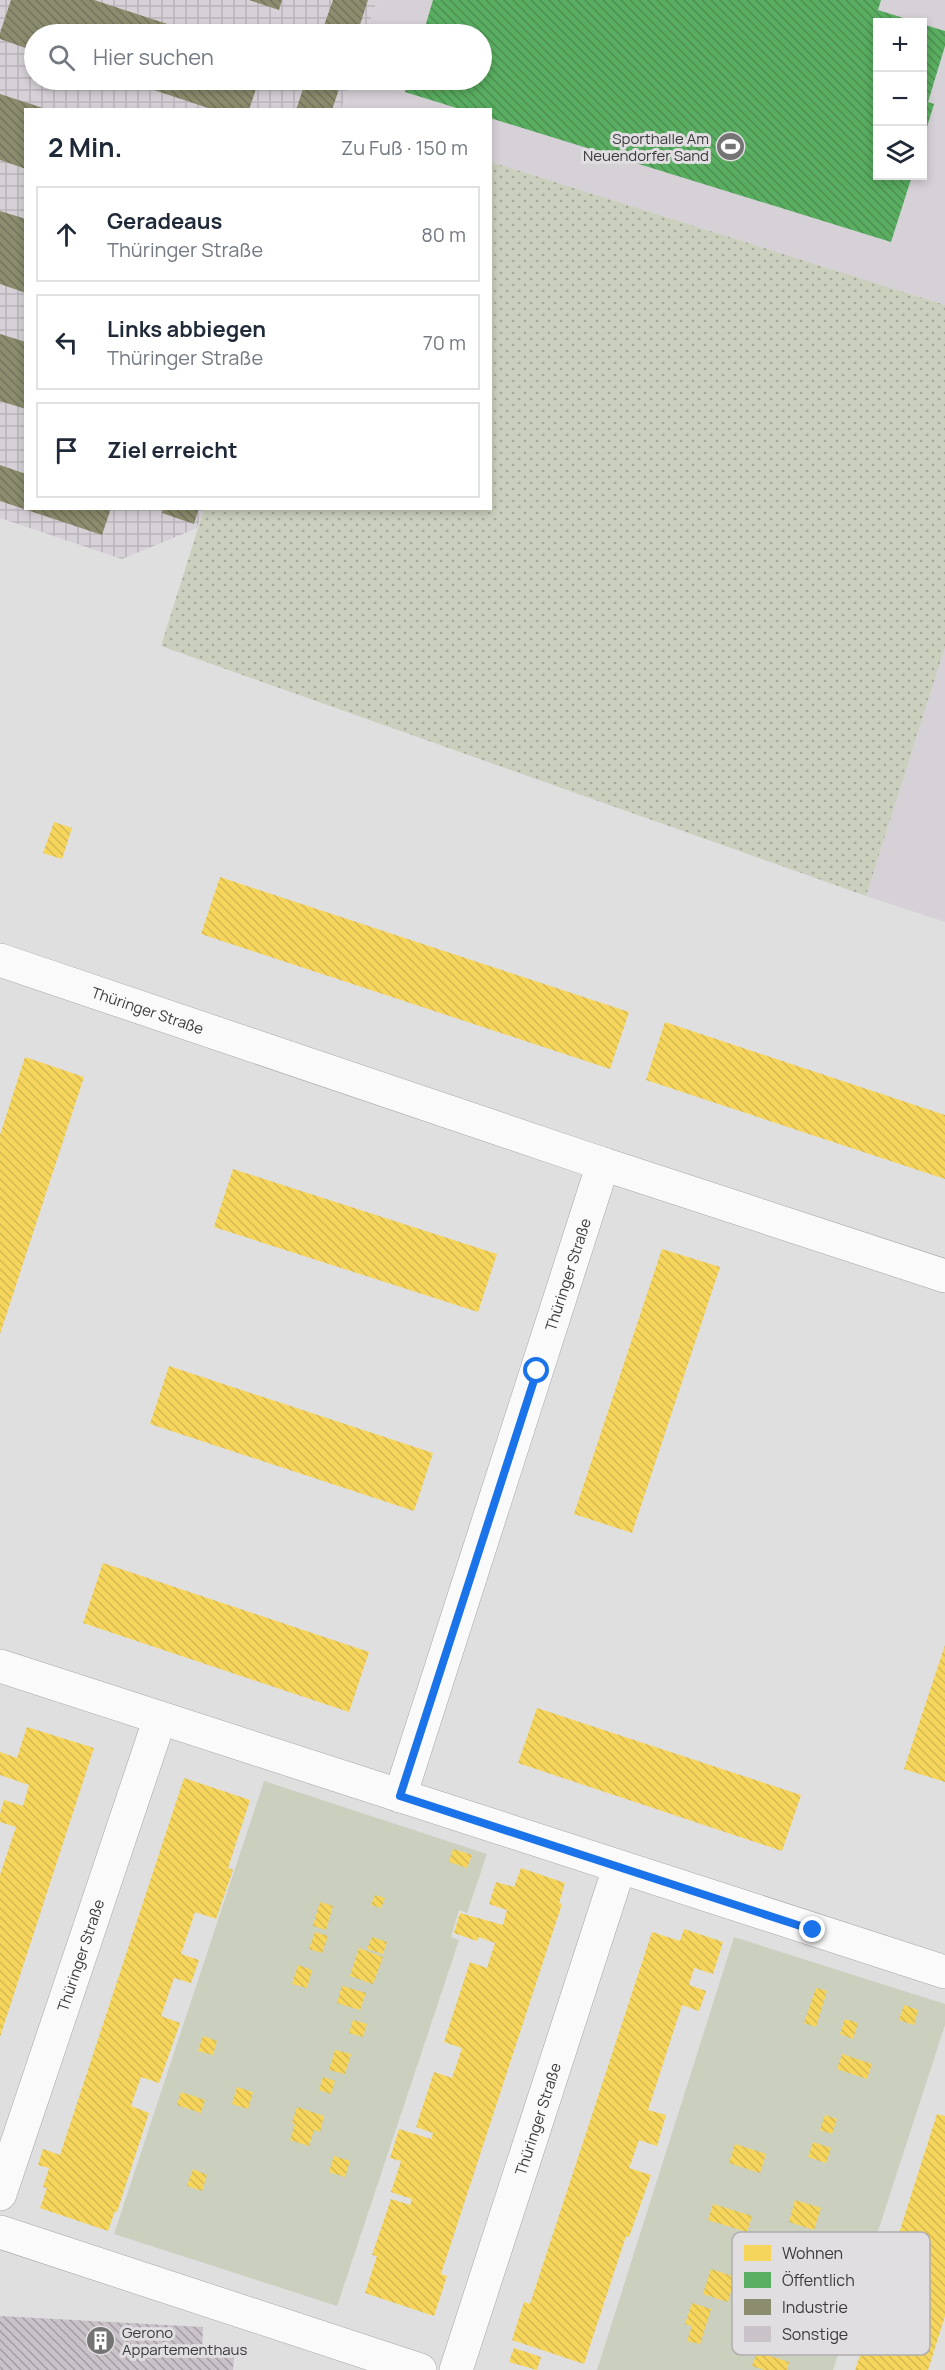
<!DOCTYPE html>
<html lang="de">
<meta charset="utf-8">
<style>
:root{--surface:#fff;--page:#f2f2f3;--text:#1f2937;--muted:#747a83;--line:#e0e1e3}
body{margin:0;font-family:Manrope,sans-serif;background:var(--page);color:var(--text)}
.controls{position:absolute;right:18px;top:18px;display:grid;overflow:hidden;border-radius:0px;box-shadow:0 3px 9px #0003}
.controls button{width:54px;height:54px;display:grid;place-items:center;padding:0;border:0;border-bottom:2px solid var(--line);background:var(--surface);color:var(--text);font:30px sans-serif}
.stop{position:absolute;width:18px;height:18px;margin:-14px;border:4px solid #1a73e8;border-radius:50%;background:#fff}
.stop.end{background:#1a73e8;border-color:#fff;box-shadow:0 2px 6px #0008}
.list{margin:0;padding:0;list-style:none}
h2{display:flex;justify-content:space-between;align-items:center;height:78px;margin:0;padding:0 24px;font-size:26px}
h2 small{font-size:20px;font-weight:400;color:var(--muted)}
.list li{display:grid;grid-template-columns:39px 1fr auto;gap:18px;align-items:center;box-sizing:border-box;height:96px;margin:0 12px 12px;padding:0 12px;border:2px solid var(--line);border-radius:0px}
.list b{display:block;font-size:22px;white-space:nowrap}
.list p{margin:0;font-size:20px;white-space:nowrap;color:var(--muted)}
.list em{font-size:20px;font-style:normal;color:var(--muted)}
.icon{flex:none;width:33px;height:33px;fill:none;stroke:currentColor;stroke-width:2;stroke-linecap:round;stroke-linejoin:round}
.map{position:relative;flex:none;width:945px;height:2370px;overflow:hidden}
.search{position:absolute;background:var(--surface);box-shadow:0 3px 9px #0003;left:24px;top:24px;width:468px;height:66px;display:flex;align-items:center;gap:15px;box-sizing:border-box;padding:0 21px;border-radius:33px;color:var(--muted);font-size:22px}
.panel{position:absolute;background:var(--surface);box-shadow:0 3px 9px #0003;left:24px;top:108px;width:468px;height:402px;border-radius:0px}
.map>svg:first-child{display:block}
</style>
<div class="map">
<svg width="945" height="2370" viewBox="0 0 945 2370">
<defs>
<pattern id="industrial-grid" width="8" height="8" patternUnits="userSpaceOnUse" patternTransform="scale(1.5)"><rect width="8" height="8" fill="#d6d1d7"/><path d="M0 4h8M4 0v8" fill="none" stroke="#b9b4b9"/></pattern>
<pattern id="grass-dots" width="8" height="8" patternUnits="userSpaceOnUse" patternTransform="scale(1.5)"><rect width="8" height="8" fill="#cbcfbd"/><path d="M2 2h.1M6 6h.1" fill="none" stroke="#a6a99b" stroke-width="1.8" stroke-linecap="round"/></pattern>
<pattern id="homes-back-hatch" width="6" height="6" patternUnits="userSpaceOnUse" patternTransform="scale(1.5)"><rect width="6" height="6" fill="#f6d55c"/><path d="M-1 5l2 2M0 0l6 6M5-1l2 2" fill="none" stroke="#d4b851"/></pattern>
<pattern id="public-back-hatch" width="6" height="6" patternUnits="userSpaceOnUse" patternTransform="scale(1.5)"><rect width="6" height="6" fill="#5aae61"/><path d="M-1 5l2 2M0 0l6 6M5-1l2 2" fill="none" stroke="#4c8f51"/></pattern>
<pattern id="industry-back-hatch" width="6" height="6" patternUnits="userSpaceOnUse" patternTransform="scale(1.5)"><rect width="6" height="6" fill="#8c8c6e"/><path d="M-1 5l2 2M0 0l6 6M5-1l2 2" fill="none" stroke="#74745c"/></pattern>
<pattern id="building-back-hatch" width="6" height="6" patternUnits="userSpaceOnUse" patternTransform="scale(1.5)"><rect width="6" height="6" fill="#c9c2c9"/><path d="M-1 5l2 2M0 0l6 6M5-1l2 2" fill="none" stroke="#a49fa4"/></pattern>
</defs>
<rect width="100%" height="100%" fill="#e0dfe0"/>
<path fill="#d6d1d7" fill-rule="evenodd" d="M377 0H945V305L491 162 490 110H341L351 80H482V34H366ZM878 22H922V176H878Z
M945 647V922L866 896Z"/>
<path fill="url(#industrial-grid)" d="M0 0H377L366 34H34V80H351L341 109 26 110V508L204 509 197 528 122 559 0 518Z"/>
<path fill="url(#grass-dots)" d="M491 162 945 305V647L866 896 161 646 204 509 490 508Z"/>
<path fill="#cbcfbd" d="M264 1781 487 1854 467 1913 459 1910 451 1937 459 1940 337 2306 114 2234Z
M734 1937 945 2004V2025L833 2370H597Z"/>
<path fill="url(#homes-back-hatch)" d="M54 822 72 828 62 859 43 853Z
M220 877 629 1012 610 1069 201 934Z
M665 1022 945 1115V1179L646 1080Z
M25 1057 84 1077 0 1334V1135Z
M233 1169 497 1254 478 1312 214 1227Z
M662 1249 720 1267 632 1533 574 1514Z
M169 1366 433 1453 414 1511 150 1424Z
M103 1563 369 1652 349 1712 83 1623Z
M945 1645V1782L904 1769Z
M537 1708 801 1795 782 1851 518 1763Z
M27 1727 94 1748 0 2037V1875L16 1827 0 1822V1814L4 1800 23 1806 29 1785 0 1775V1752L17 1758Z
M184 1778 250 1800 228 1868 233 1870 216 1919 195 1912 181 1954 199 1960 191 1983 174 1978 161 2016 180 2023 159 2083 141 2077 131 2106 149 2113 117 2212 115 2211 108 2231 40 2208 47 2188 43 2187 49 2168 38 2165 43 2149 60 2155Z
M453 1849 472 1855 467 1868 449 1862Z
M521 1868 565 1883 559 1903 562 1904 441 2274 447 2276 434 2316 365 2293 377 2256 372 2255 391 2199 410 2205 412 2199 391 2192 401 2161 390 2158 399 2129 431 2139 433 2133 416 2127 434 2072 452 2078 462 2048 444 2042 470 1962 487 1968 495 1943 479 1937 477 1941 454 1933 460 1913 503 1925 507 1910 489 1904 496 1882 514 1887Z
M375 1895 385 1898 381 1908 371 1905Z
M320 1902 333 1906 326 1930 313 1926Z
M684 1929 723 1942 713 1974 694 1968 689 1985 706 1991 699 2011 682 2005 648 2110 666 2115 657 2146 639 2140 629 2168 651 2175 629 2237 626 2236 584 2364 512 2340 524 2302 530 2304 652 1932 680 1941Z
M315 1932 328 1936 322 1953 309 1949Z
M372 1937 387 1942 383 1954 367 1949Z
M359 1948 383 1957 373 1984 350 1976Z
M298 1965 312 1970 307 1988 292 1984Z
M342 1986 366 1993 360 2010 337 2003Z
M816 1988 827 1991 816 2027 804 2023Z
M904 2005 918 2010 914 2025 899 2020Z
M845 2019 858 2023 853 2039 840 2034Z
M353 2020 367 2024 363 2037 349 2033Z
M203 2036 217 2041 213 2055 198 2051Z
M335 2050 351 2054 345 2074 329 2070Z
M842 2054 872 2064 867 2079 837 2069Z
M323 2077 335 2081 331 2094 319 2090Z
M237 2087 253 2092 248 2109 232 2104Z
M181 2092 205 2100 201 2113 177 2105Z
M297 2107 324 2116 320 2132 314 2130 309 2146 290 2140 295 2124 292 2123Z
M937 2114 945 2116V2316L928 2370H855L879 2298 895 2303 909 2261 892 2255Z
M825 2115 837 2119 832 2134 820 2130Z
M813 2142 831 2148 826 2163 808 2157Z
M735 2144 766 2154 760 2173 729 2163Z
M334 2156 350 2161 345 2177 329 2172Z
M193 2169 207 2175 202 2191 187 2186Z
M795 2200 821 2208 814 2230 789 2222Z
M713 2204 752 2216 747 2232 708 2220Z
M711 2269 735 2277 728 2302 703 2294Z
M692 2303 711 2309 700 2344 687 2341 692 2326 685 2324Z
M514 2348 541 2357 537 2370 509 2362Z
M757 2352 789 2362 787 2370H765L752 2366Z"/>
<path fill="url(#public-back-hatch)" d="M433 0H881L878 10 916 22H878V176H912L891 242 490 118V110H463L405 92 409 80H482V34H423Z
M922 24 945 31V46L928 102 934 104 923 140Z"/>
<path fill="url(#industry-back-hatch)" d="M11 0H94L198 34H34V51L0 39V33Z
M249 0H282L279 10Z
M333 0H368L357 34H321Z
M124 80H259L249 110H214Z
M306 80H342L332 110H296Z
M0 94 46 109 26 110V169L0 160Z
M0 211 26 219V293L0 284Z
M0 334 26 342V409L0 401Z
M0 465 26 474V508H111L102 535 0 501Z
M163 508H199L194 524 162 513Z"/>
<path fill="url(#building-back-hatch)" d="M0 2316 203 2327 202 2355 234 2357 233 2370H0Z"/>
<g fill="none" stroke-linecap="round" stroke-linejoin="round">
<defs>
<g id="street">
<path id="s1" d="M0 960 603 1164"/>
<path d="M0 1666 945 1972"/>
<path id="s2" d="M400 1796 603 1164 945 1276"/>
<path id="s3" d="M0 2194 160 1718"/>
<path d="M0 2232 420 2370"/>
<path id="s4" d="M456 2370 619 1868"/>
</g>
</defs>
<use href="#street" stroke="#a6a5a6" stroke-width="34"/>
<use href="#street" stroke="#fafafa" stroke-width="33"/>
</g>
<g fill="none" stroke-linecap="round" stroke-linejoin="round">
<path stroke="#1a73e8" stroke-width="8" d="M537 1371 400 1796 813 1930"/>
</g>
<defs>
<symbol id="stadium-disc" viewBox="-11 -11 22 22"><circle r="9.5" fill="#757475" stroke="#e0dee1"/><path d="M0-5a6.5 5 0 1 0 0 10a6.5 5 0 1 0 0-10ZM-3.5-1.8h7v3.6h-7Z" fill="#fff"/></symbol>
<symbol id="building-disc" viewBox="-11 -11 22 22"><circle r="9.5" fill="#757475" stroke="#e0dee1"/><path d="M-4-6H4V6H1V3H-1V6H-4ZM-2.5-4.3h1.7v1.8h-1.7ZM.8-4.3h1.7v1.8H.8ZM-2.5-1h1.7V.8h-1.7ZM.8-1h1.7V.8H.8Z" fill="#fff"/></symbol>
</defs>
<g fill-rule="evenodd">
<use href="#stadium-disc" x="714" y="130" width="33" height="33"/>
<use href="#building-disc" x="84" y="2324" width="33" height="33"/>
</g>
<g text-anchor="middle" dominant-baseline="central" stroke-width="6" stroke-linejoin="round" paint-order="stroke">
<g font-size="15" fill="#3c3b3c" stroke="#e0dee1" text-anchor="end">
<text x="709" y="138">Sporthalle Am<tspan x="709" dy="17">Neuendorfer Sand</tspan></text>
<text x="122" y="2332" text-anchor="start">Gerono<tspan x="122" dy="17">Appartementhaus</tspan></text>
</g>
<g font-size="15" fill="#3c3b3c" stroke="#e0dee1">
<text stroke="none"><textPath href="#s1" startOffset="156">Thüringer Straße</textPath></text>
<text stroke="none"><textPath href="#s2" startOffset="548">Thüringer Straße</textPath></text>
<text stroke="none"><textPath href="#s3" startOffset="252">Thüringer Straße</textPath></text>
<text stroke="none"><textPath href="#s4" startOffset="264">Thüringer Straße</textPath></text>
</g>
</g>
<rect x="732" y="2232" width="198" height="123" rx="9" fill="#e0dee1" stroke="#afadb0" stroke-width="1.5"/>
<rect x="744" y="2245" width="27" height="16" fill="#f6d55c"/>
<rect x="744" y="2272" width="27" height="16" fill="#5aae61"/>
<rect x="744" y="2299" width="27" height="16" fill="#8c8c6e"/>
<rect x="744" y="2326" width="27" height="16" fill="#c9c2c9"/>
<g font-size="16" fill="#3c3b3c">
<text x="782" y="2259">Wohnen</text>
<text x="782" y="2286">Öffentlich</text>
<text x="782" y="2313">Industrie</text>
<text x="782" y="2340">Sonstige</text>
</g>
</svg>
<div class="controls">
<button>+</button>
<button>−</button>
<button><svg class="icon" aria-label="layers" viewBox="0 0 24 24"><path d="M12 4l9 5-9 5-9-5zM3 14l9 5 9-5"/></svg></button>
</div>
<div class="stop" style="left:537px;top:1371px"></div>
<div class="stop end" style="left:813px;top:1930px"></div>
<div class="search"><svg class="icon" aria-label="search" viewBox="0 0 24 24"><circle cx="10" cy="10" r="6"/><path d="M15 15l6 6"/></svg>Hier suchen</div>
<section class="panel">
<h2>2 Min.<small>Zu Fuß · 150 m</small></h2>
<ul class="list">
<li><svg class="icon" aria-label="ahead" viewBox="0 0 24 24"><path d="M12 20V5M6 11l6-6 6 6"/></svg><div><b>Geradeaus</b><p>Thüringer Straße</p></div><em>80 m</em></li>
<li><svg class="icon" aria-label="left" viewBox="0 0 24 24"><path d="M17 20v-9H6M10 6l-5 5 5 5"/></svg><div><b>Links abbiegen</b><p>Thüringer Straße</p></div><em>70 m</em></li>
<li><svg class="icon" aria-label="arrive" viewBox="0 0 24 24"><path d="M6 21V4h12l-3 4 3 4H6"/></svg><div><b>Ziel erreicht</b></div></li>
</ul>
</section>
</div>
